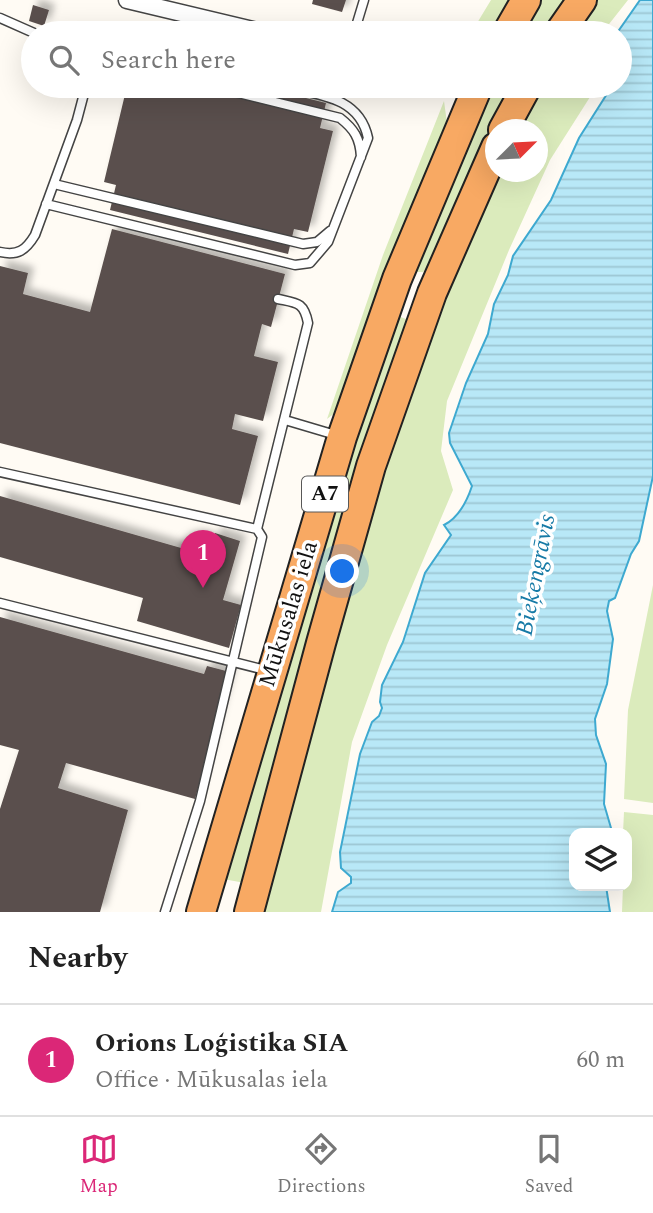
<!DOCTYPE html>
<meta charset="utf-8">
<style>
:root{--surface:#fff;--page:#f6f6f6;--text:#222;--muted:#767676;--line:#e0e0e0;--accent:#db2777}
body{margin:0;font-family:Spectral,serif;background:var(--page);color:var(--text)}
.controls{position:absolute;right:21px;bottom:21px;display:grid;overflow:hidden;border-radius:14px;box-shadow:0 7px 28px #0002}
.controls button{width:63px;height:63px;display:grid;place-items:center;padding:0;border:0;border-bottom:2px solid var(--line);background:var(--surface);color:var(--text);font:35px sans-serif}
.compass{position:absolute;left:485px;top:119px;width:63px;height:63px;border-radius:50%;background:var(--surface);box-shadow:0 7px 28px #0002;rotate:66deg}
.you{position:absolute;left:343px;top:572px;width:24px;height:24px;margin:-18px;border:5px solid #fff;border-radius:50%;background:#1a73e8;box-shadow:0 0 0 10px #1a73e833}
.badge{display:grid;place-items:center;width:46px;height:46px;border-radius:50%;background:var(--accent);color:#fff;font-size:23px;font-weight:700}
.pin{position:absolute;translate:-50% -58px;filter:drop-shadow(0 2px 4px #0008)}
.pin::after{content:'';position:absolute;top:37px;width:24px;height:21px;background:inherit;clip-path:polygon(0 0,100% 0,50% 100%)}
.list{margin:0;padding:0;list-style:none}
h2{display:flex;justify-content:space-between;align-items:center;height:91px;margin:0;padding:0 28px;font-size:30px}
h2 small{font-size:23px;font-weight:400;color:var(--muted)}
.list li{display:grid;grid-template-columns:46px 1fr auto;gap:21px;align-items:center;box-sizing:border-box;height:112px;padding:0 28px;border-top:2px solid var(--line)}
.list b{display:block;font-size:26px;white-space:nowrap}
.list p{margin:0;font-size:23px;white-space:nowrap;color:var(--muted)}
.list em{font-size:23px;font-style:normal;color:var(--muted)}
.icon{flex:none;width:38px;height:38px;fill:none;stroke:currentColor;stroke-width:2;stroke-linecap:round;stroke-linejoin:round}
.map{position:relative;flex:none;width:653px;height:912px;overflow:hidden}
.search{position:absolute;background:var(--surface);box-shadow:0 7px 28px #0002;left:21px;right:21px;top:21px;height:77px;display:flex;align-items:center;gap:18px;box-sizing:border-box;padding:0 24px;border-radius:38px;color:var(--muted);font-size:26px}
.sheet{height:203px;background:var(--surface)}
nav{display:flex;justify-content:space-around;align-items:center;box-sizing:border-box;height:98px;border-top:2px solid var(--line);background:var(--surface);font-size:19px;color:var(--muted)}
nav a{display:grid;justify-items:center;gap:4px}
nav .on{color:var(--accent)}
.map>svg:first-child{display:block}
</style>
<div class="map">
<svg width="653" height="912" viewBox="0 0 653 912">
<defs>
<pattern id="water-rules" width="6" height="5" patternUnits="userSpaceOnUse" patternTransform="scale(1.75)"><rect width="6" height="5" fill="#b8e8f7"/><path d="M0 2.5h6" fill="none" stroke="#9dc6d3"/></pattern>
<filter id="shadow"><feDropShadow dx="6" dy="-6" stdDeviation="3.5" flood-color="#0004"/></filter>
</defs>
<rect width="100%" height="100%" fill="#fffbf4"/>
<path fill="#dbebbc" d="M491 0H513L492 33H471Z
M537 0H567L547 33H518Z
M592 0H628L602 33H571Z
M490 86H515L461 189 427 269 423 272H417L414 267Z
M538 86H597L550 160 509 250 447 401 441 451 453 490 387 645 352 742 321 912H258L384 451 496 172H538V130L514 129Z
M444 101 447 123 443 134 336 412 327 419 383 255Z
M395 315 406 319 407 326 245 883 223 879 340 469Z
M653 585V803L624 799 628 710Z
M624 812 653 815V912H622L623 886H627V833H623Z"/>
<path fill="url(#water-rules)" stroke="#3ea9d0" stroke-width="2" d="M640 0H653V476L639 541 631 554 615 598 609 601 607 611 613 639 607 684 595 719 596 735 606 764 604 804 611 828 610 833H574V886H606L610 912H332L338 892 351 883V877L341 868 340 852 360 754 372 722 379 716 382 708 380 702 382 685 403 642 425 573 451 535 444 525C458 518 467 501 472 486L450 443 449 433 466 383 488 334 494 304 508 275 513 256 551 200 579 138 612 86H620V33H617Z"/>
<path fill="#5a504d" filter="url(#shadow)" d="M313 0H346L342 12 312 4Z
M33 5 49 10 44 26 29 21Z
M127 86H258L326 103 320 128 333 131 308 232 294 229 288 254 110 210 116 185 104 182Z
M112 229 285 274 271 327 262 324 254 356 278 362 263 421 235 414 232 429 258 436 240 505 0 443V266L28 273 23 294 90 312Z
M0 496 209 556 215 533 240 541 223 600 241 605 229 648 137 621 143 598 0 557Z
M0 617 204 674 207 666 230 672 195 799 66 763 58 788 128 810 100 912H0V809L19 750 0 745Z"/>
<g fill="none" stroke-linecap="round" stroke-linejoin="round">
<defs>
<path id="service" d="M0 18 34 33
M354 33 364 0
M210 86 340 118C354 129 360 138 361 157
M54 184 303 244 317 242 330 231
M46 204 295 265 310 263 328 242 368 138C359 95 316 95 280 86
M0 252C18 256 26 250 35 235L77 120 86 86
M285 420 339 436
M0 472 257 529 262 537 200 801 165 912
M257 529 308 323C304 302 297 303 278 299
M0 603 269 671"/>
<path id="minor" d="M127 0 265 33"/>
<path id="trunk" d="M507 33 526 0
M559 33 582 0
M503 130 527 86
M201 912 342 437 397 279 478 86
M249 912 321 643 371 466 432 293 496 147"/>
</defs>
<use href="#service" stroke="#444" stroke-width="11"/>
<use href="#minor" stroke="#444" stroke-width="19"/>
<use href="#trunk" stroke="#222" stroke-width="32"/>
<use href="#service" stroke="#fff" stroke-width="8"/>
<use href="#minor" stroke="#fff" stroke-width="16"/>
<use href="#trunk" stroke="#f8a963" stroke-width="28"/>
</g>
<g text-anchor="middle" dominant-baseline="central" stroke-width="7" stroke-linejoin="round" paint-order="stroke">
<rect fill="#fff" stroke="#585858" stroke-width="2" x="302" y="476.5" width="46" height="35" rx="5"/>
<g font-size="21" font-weight="bold" fill="#111">
<text x="325" y="494">A7</text>
</g>
<g font-size="23" fill="#111" stroke="#fff">
<text transform="translate(289 614) rotate(-73)">Mūkusalas iela</text>
</g>
<g font-size="24" font-style="italic" fill="#167aa6" stroke="#fff">
<text transform="translate(536 575) rotate(-79)">Bieķengrāvis</text>
</g>
</g>
</svg>
<div class="controls">
<button><svg class="icon" aria-label="layers" viewBox="0 0 24 24"><path d="M12 4l9 5-9 5-9-5zM3 14l9 5 9-5"/></svg></button>
</div>
<svg class="compass" viewBox="-18 -18 36 36"><path d="M0-13l5 13h-10z" fill="#e53935"/><path d="M0 13l5-13h-10z" fill="#767676"/></svg>
<div class="you"></div>
<div class="pin badge" style="left:203px;top:588px">1</div>
<div class="search"><svg class="icon" aria-label="search" viewBox="0 0 24 24"><circle cx="10" cy="10" r="6"/><path d="M15 15l6 6"/></svg>Search here</div>
</div>
<section class="sheet">
<h2>Nearby<small></small></h2>
<ul class="list">
<li><span class="badge">1</span><div><b>Orions Loģistika SIA</b><p>Office · Mūkusalas iela</p></div><em>60 m</em></li>
</ul>
</section>
<nav>
<a class="on"><svg class="icon" aria-label="map" viewBox="0 0 24 24"><path d="M3 6l6-2 6 2 6-2v14l-6 2-6-2-6 2zM9 4v14M15 6v14"/></svg>Map</a>
<a><svg class="icon" aria-label="directions" viewBox="0 0 24 24"><path d="M12 3l9 9-9 9-9-9zM9 14v-3h6M13 9l2 2-2 2"/></svg>Directions</a>
<a><svg class="icon" aria-label="saved" viewBox="0 0 24 24"><path d="M7 4h10v16l-5-4-5 4z"/></svg>Saved</a>
</nav>
